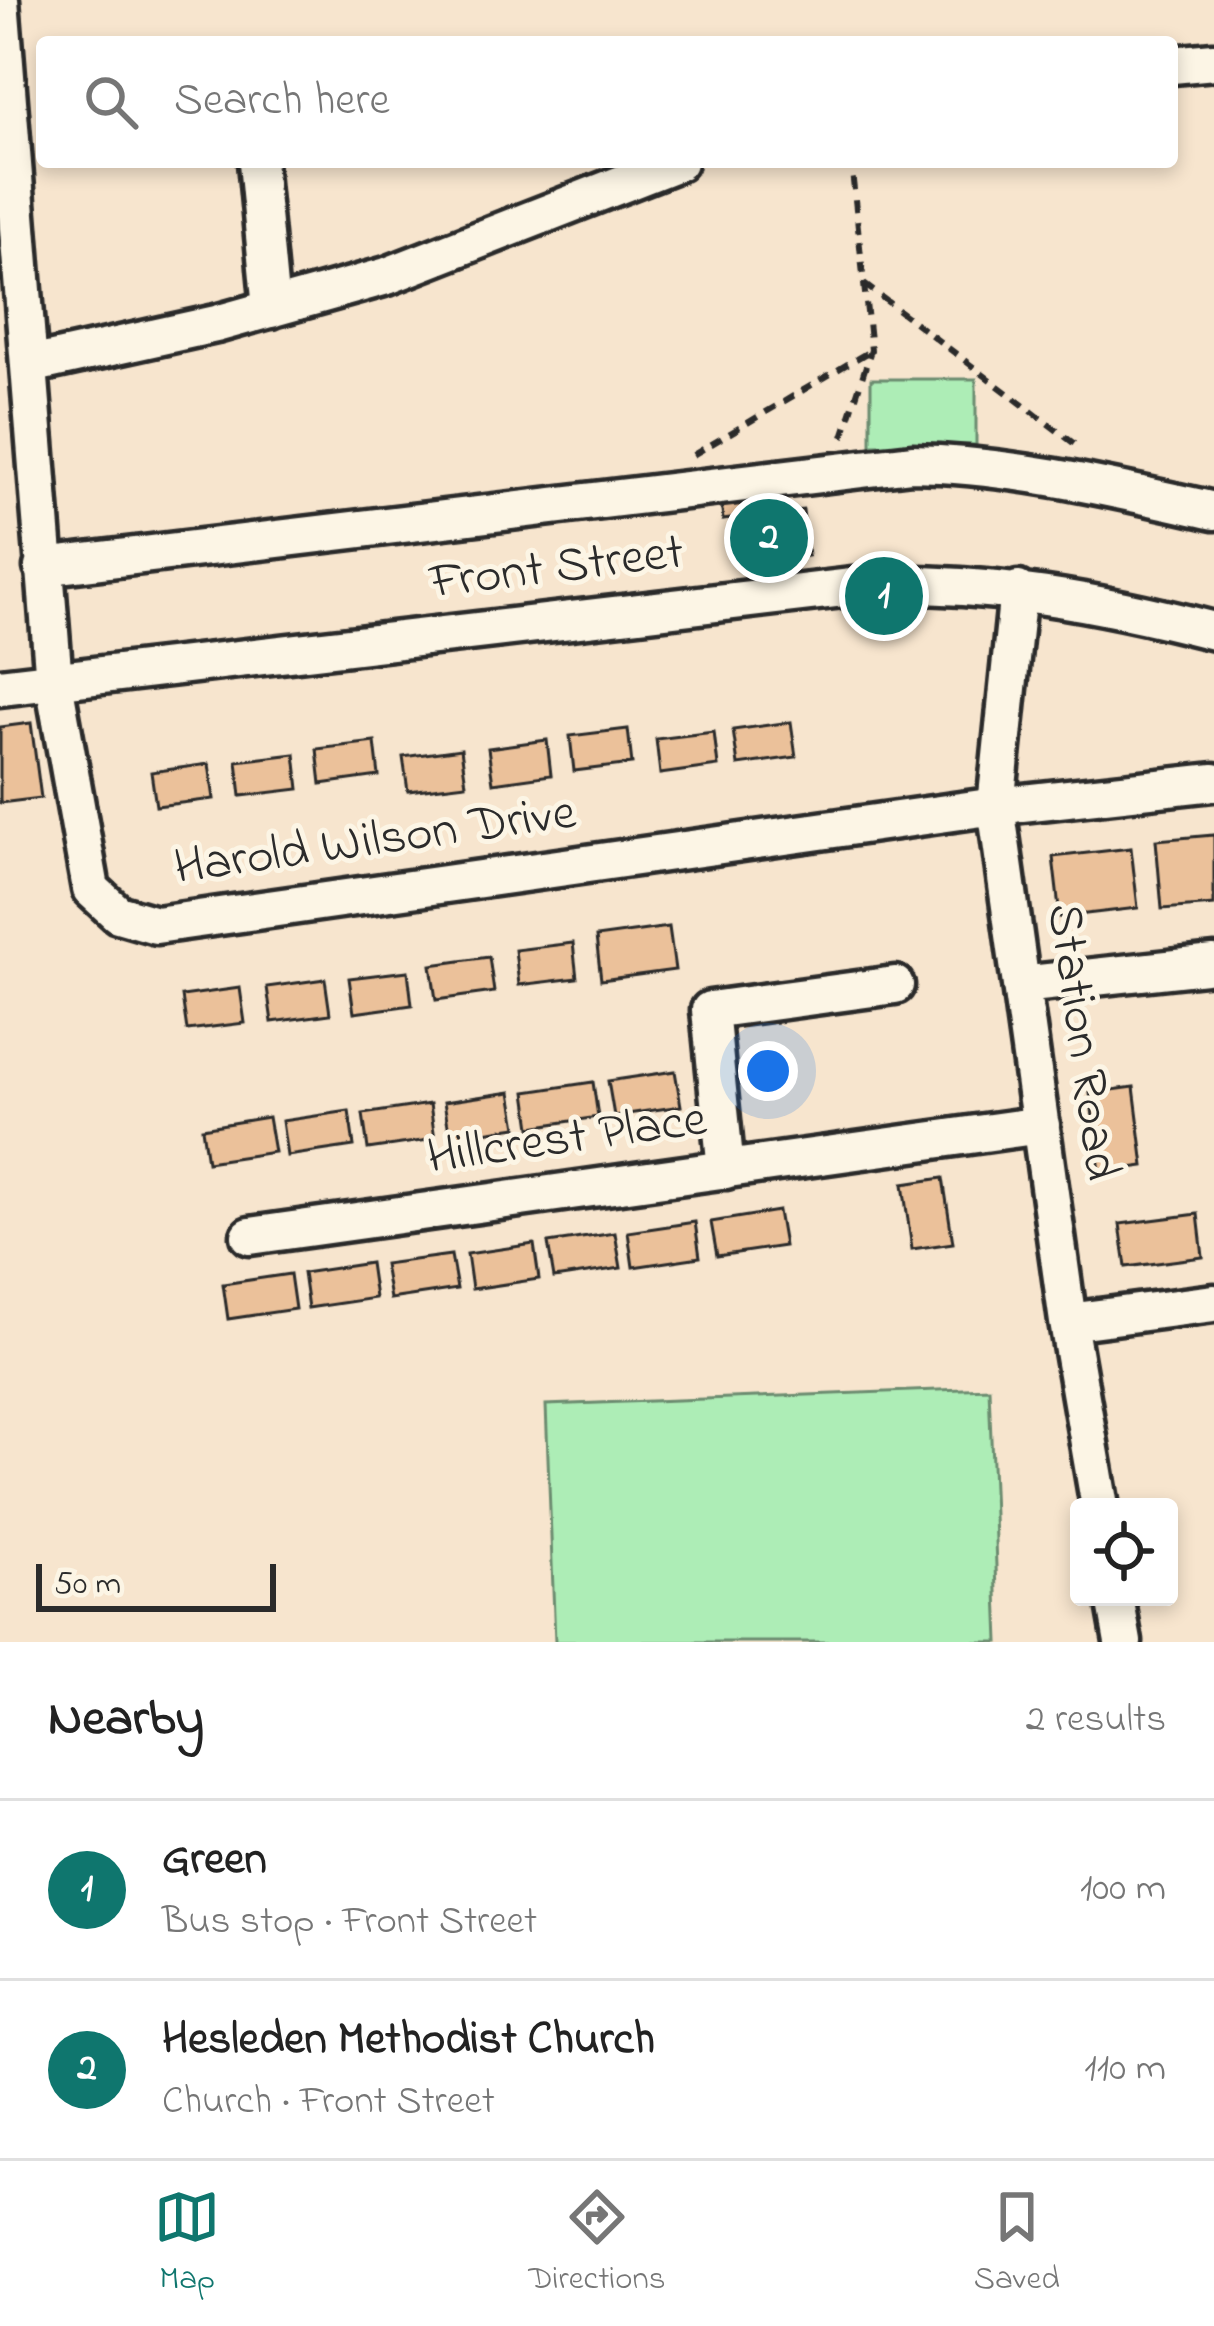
<!DOCTYPE html>
<meta charset="utf-8">
<style>
:root{--surface:#fff;--page:#f6f6f6;--text:#222;--muted:#767676;--line:#e0e0e0;--accent:#0f766e}
body{margin:0;font-family:"Indie Flower",sans-serif;background:var(--page);color:var(--text)}
.controls{position:absolute;right:36px;bottom:36px;display:grid;overflow:hidden;border-radius:12px;box-shadow:0 6px 18px #0003}
.controls button{width:108px;height:108px;display:grid;place-items:center;padding:0;border:0;border-bottom:3px solid var(--line);background:var(--surface);color:var(--text);font:60px sans-serif}
.scale{position:absolute;left:36px;bottom:30px;width:240px;box-sizing:border-box;padding-left:12px;border:6px solid #2b2b2b;border-top:0;font-size:33px;line-height:42px;white-space:nowrap;color:#2b2b2b;-webkit-text-stroke:9px #fcf5e5;paint-order:stroke}
.you{position:absolute;left:768px;top:1071px;width:42px;height:42px;margin:-30px;border:9px solid #fff;border-radius:50%;background:#1a73e8;box-shadow:0 0 0 18px #1a73e833}
.badge{display:grid;place-items:center;width:78px;height:78px;border-radius:50%;background:var(--accent);color:#fff;font-size:39px;font-weight:700}
.pin{position:absolute;translate:-50% -50%;border:6px solid #fff;box-shadow:0 3px 12px #0006}
.list{margin:0;padding:0;list-style:none}
h2{display:flex;justify-content:space-between;align-items:center;height:156px;margin:0;padding:0 48px;font-size:51px}
h2 small{font-size:39px;font-weight:400;color:var(--muted)}
.list li{display:grid;grid-template-columns:78px 1fr auto;gap:36px;align-items:center;box-sizing:border-box;height:180px;padding:0 48px;border-top:3px solid var(--line)}
.list b{display:block;font-size:45px;white-space:nowrap}
.list p{margin:0;font-size:39px;white-space:nowrap;color:var(--muted)}
.list em{font-size:39px;font-style:normal;color:var(--muted)}
.icon{flex:none;width:66px;height:66px;fill:none;stroke:currentColor;stroke-width:2;stroke-linecap:round;stroke-linejoin:round}
.map{position:relative;flex:none;width:1214px;height:1642px;overflow:hidden}
.search{position:absolute;background:var(--surface);box-shadow:0 6px 18px #0003;left:36px;right:36px;top:36px;height:132px;display:flex;align-items:center;gap:30px;box-sizing:border-box;padding:0 42px;border-radius:12px;color:var(--muted);font-size:45px}
.sheet{height:516px;background:var(--surface)}
nav{display:flex;justify-content:space-around;align-items:center;box-sizing:border-box;height:168px;border-top:3px solid var(--line);background:var(--surface);font-size:33px;color:var(--muted)}
nav a{display:grid;justify-items:center;gap:6px}
nav .on{color:var(--accent)}
.map>svg:first-child{display:block}
</style>
<div class="map">
<svg width="1214" height="1642" viewBox="0 0 1214 1642">
<rect width="100%" height="100%" fill="#f7e5ce"/>
<filter id="ink" filterUnits="userSpaceOnUse"><feTurbulence type="fractalNoise" baseFrequency=".00833" numOctaves="2"/><feDisplacementMap in="SourceGraphic" scale="24" xChannelSelector="R" yChannelSelector="G"/><feConvolveMatrix kernelMatrix="1 2 1 2 8 2 1 2 1" color-interpolation-filters="sRGB"/></filter>
<g filter="url(#ink)">
<path fill="#adedb6" stroke="#6c8c70" stroke-width="3" d="M871 379H976V445H871Z
M989 1388 999 1642H555L546 1405Z"/>
<path fill="#ebc19a" stroke="#2b2b2b" stroke-width="3" d="M777 487 780 512 803 510 808 556 735 563 731 519 723 520 720 492Z
M791 722 796 757 738 765 733 730Z
M31 723 41 798 0 803V727Z
M628 729 632 764 574 771 570 736Z
M714 732 718 766 660 774 656 739Z
M547 740 551 775 493 783 488 748Z
M375 742 379 776 321 784 317 749Z
M461 749 466 784 408 791 403 757Z
M295 754 299 789 241 796 237 761Z
M209 764 214 799 156 806 151 772Z
M1214 835V905L1162 909 1156 840Z
M1131 848 1138 908 1060 917 1053 857Z
M669 927 675 970 601 980 596 937Z
M573 943 577 978 519 985 515 950Z
M489 957 494 992 436 1000 431 965Z
M408 971 412 1005 354 1013 349 978Z
M325 979 330 1014 272 1022 267 987Z
M240 988 245 1023 187 1030 182 996Z
M675 1071 681 1106 614 1116 608 1081Z
M593 1082 598 1117 531 1127 526 1092Z
M1134 1087 1144 1166 1100 1172 1090 1093Z
M511 1092 517 1127 450 1137 444 1102Z
M430 1104 435 1139 368 1149 363 1114Z
M349 1111 354 1146 287 1156 282 1121Z
M268 1117 274 1152 207 1162 202 1128Z
M943 1178 953 1243 912 1249 903 1184Z
M778 1211 784 1246 717 1256 711 1222Z
M1198 1214 1203 1257 1126 1267 1120 1224Z
M695 1222 700 1257 633 1267 628 1232Z
M615 1233 621 1268 554 1278 548 1243Z
M534 1244 539 1279 472 1289 467 1254Z
M451 1255 457 1289 390 1299 384 1264Z
M370 1263 375 1298 308 1308 303 1273Z
M290 1274 295 1309 228 1319 223 1284Z"/>
<g fill="none" stroke-linecap="round" stroke-linejoin="round">
<defs>
<path id="minor" d="M0 0 54 682 91 889 118 914 156 925 996 806 1214 782
M1172 65 1214 61
M257 162 271 309
M30 365 216 324 387 276 678 162
M43 567 912 463C1014 465 1115 489 1214 511
M1018 590 996 806 1068 1322 1100 1507
M0 687 869 585C992 582 1096 601 1214 631
M1021 985 1214 964
M726 1170 710 1010 895 985
M250 1236 1041 1125
M1068 1322 1214 1303
M1115 1597 1123 1642"/>
</defs>
<use href="#minor" stroke="#2b2b2b" stroke-width="45"/>
<path stroke="#2b2b2b" stroke-width="6" stroke-dasharray="12 9" stroke-linecap="butt" d="M864 284 1076 445
M843 437 871 350 851 162
M693 455 868 352"/>
<use href="#minor" stroke="#fcf5e5" stroke-width="36"/>
</g>
</g>
<g text-anchor="middle" dominant-baseline="central" stroke-width="10" stroke-linejoin="round" paint-order="stroke">
<g font-size="51" fill="#2b2b2b" stroke="#fcf5e5">
<text transform="translate(557 569) rotate(-7)">Front Street</text>
<text transform="translate(375 842) rotate(-8)">Harold Wilson Drive</text>
<text transform="translate(1081 1042) rotate(82)">Station Road</text>
<text transform="translate(567 1140) rotate(-8)">Hillcrest Place</text>
</g>
</g>
</svg>
<div class="controls">
<button><svg class="icon" aria-label="locate" viewBox="0 0 24 24"><circle cx="12" cy="12" r="6"/><path d="M12 2v4M12 18v4M2 12h4M18 12h4"/></svg></button>
</div>
<div class="scale">50 m</div>
<div class="you"></div>
<div class="pin badge" style="left:884px;top:596px">1</div>
<div class="pin badge" style="left:769px;top:538px">2</div>
<div class="search"><svg class="icon" aria-label="search" viewBox="0 0 24 24"><circle cx="10" cy="10" r="6"/><path d="M15 15l6 6"/></svg>Search here</div>
</div>
<section class="sheet">
<h2>Nearby<small>2 results</small></h2>
<ul class="list">
<li><span class="badge">1</span><div><b>Green</b><p>Bus stop · Front Street</p></div><em>100 m</em></li>
<li><span class="badge">2</span><div><b>Hesleden Methodist Church</b><p>Church · Front Street</p></div><em>110 m</em></li>
</ul>
</section>
<nav>
<a class="on"><svg class="icon" aria-label="map" viewBox="0 0 24 24"><path d="M3 6l6-2 6 2 6-2v14l-6 2-6-2-6 2zM9 4v14M15 6v14"/></svg>Map</a>
<a><svg class="icon" aria-label="directions" viewBox="0 0 24 24"><path d="M12 3l9 9-9 9-9-9zM9 14v-3h6M13 9l2 2-2 2"/></svg>Directions</a>
<a><svg class="icon" aria-label="saved" viewBox="0 0 24 24"><path d="M7 4h10v16l-5-4-5 4z"/></svg>Saved</a>
</nav>
